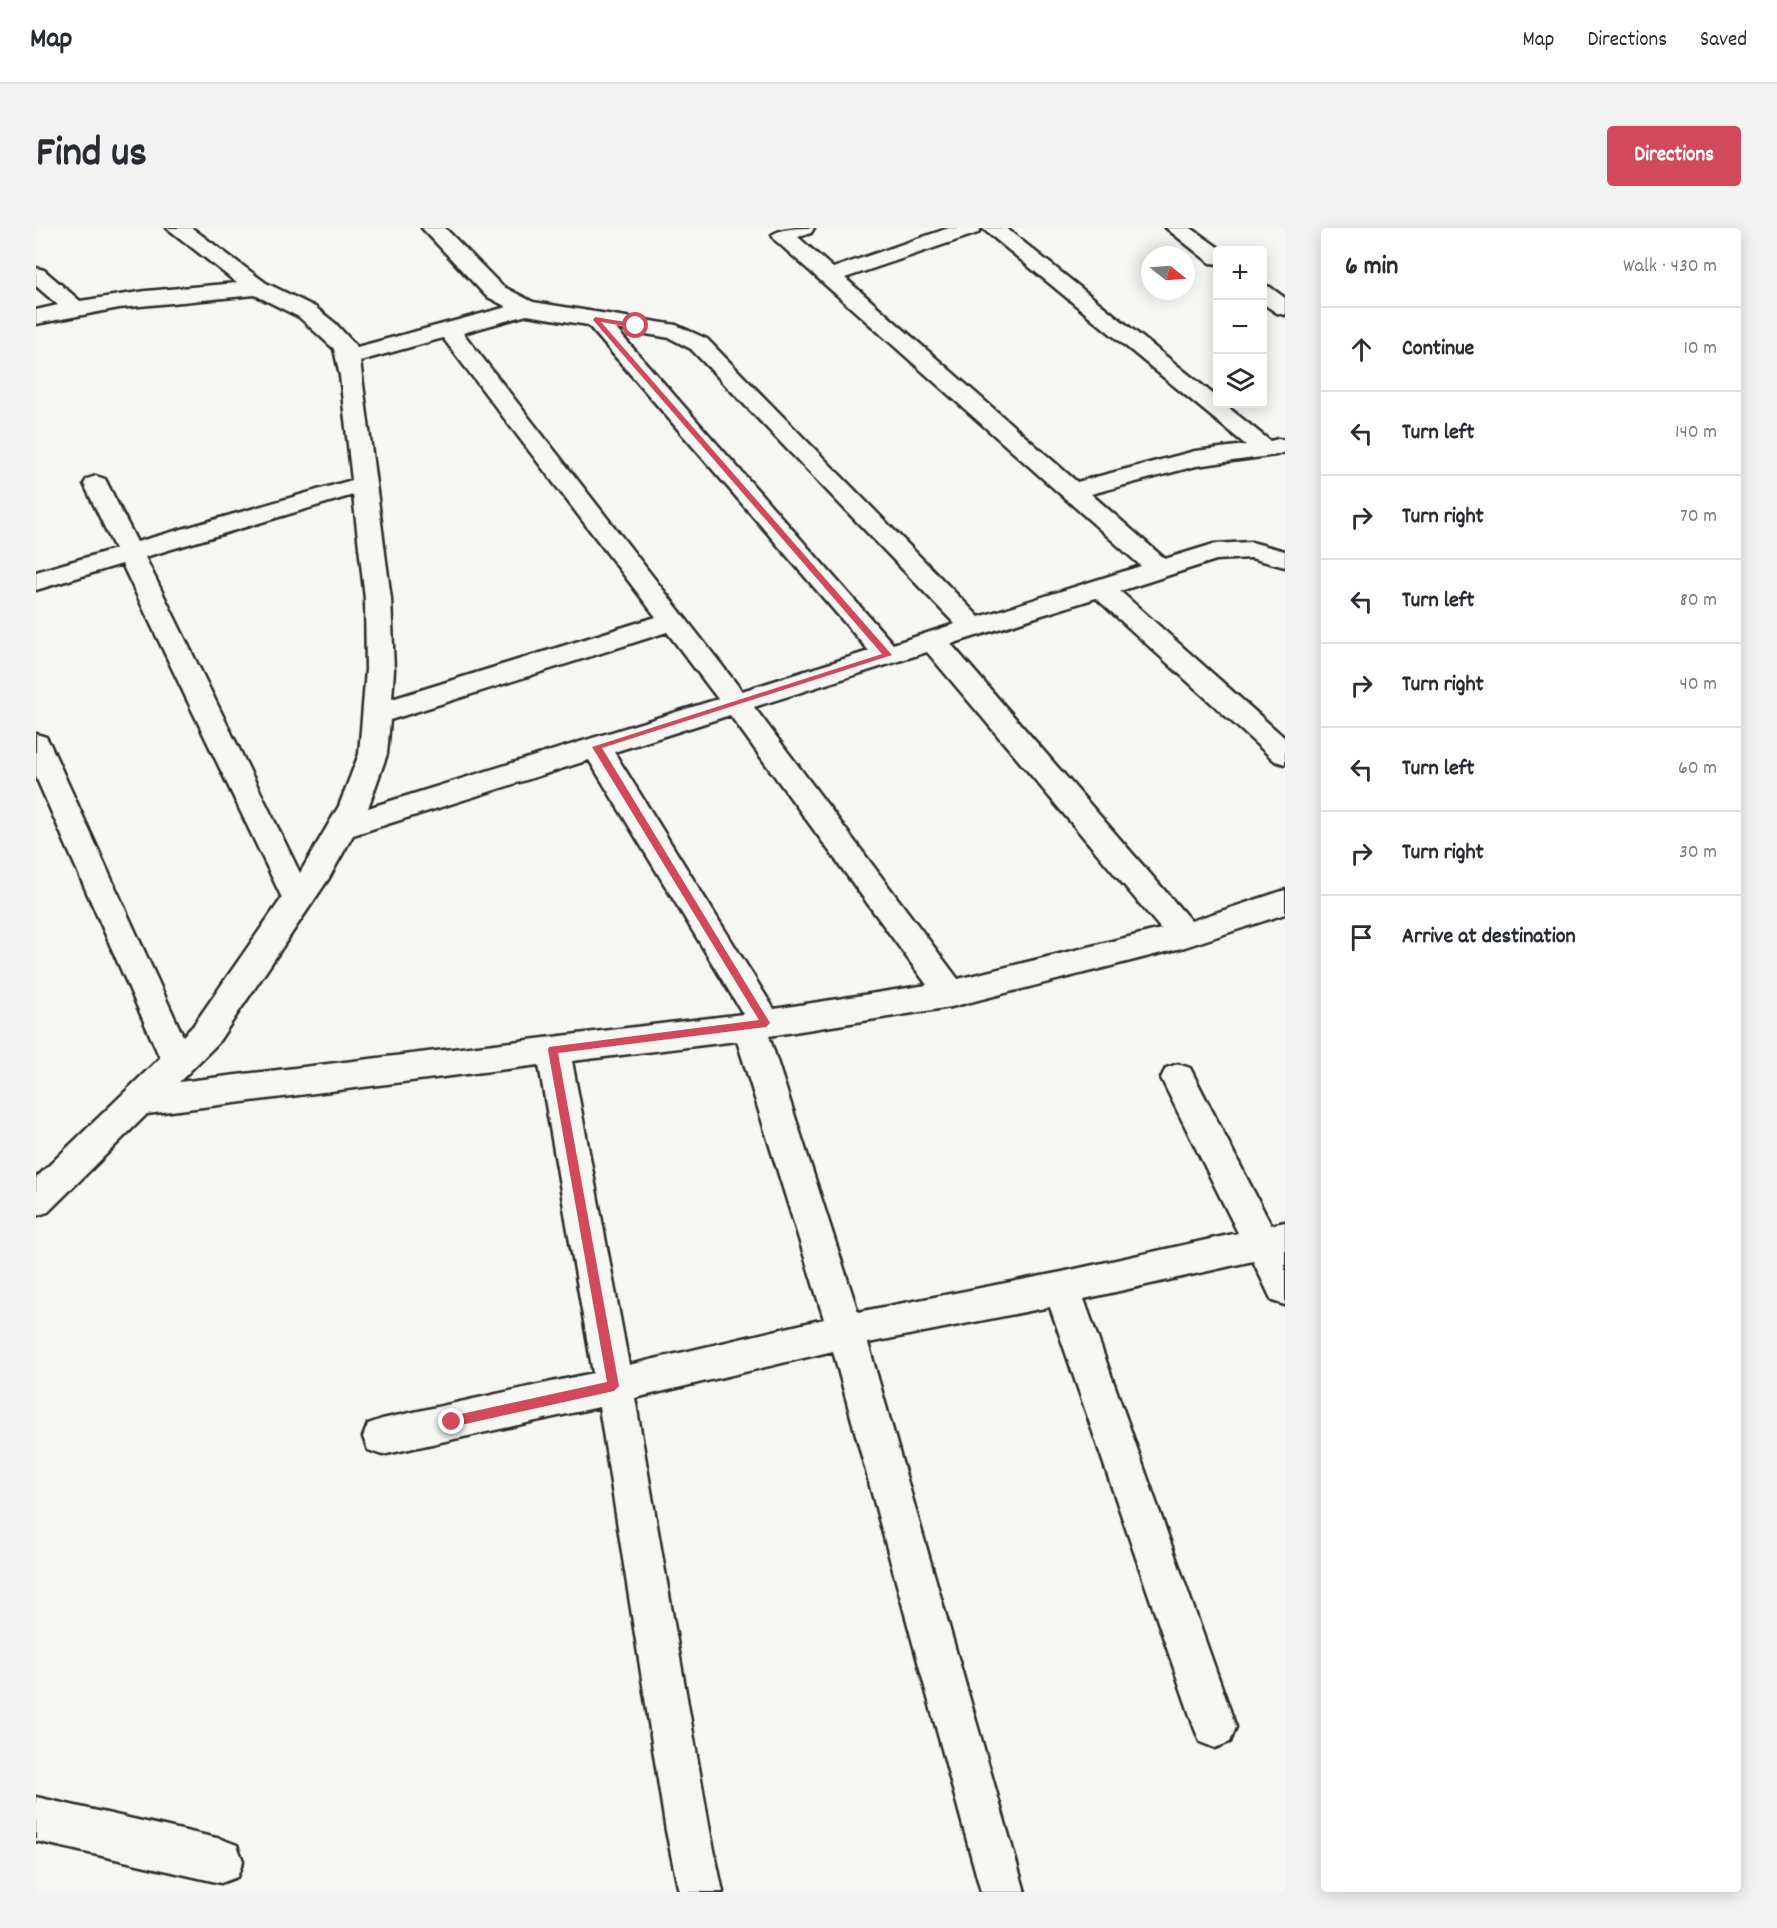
<!DOCTYPE html>
<meta charset="utf-8">
<style>
:root{--surface:#fff;--page:#f2f2f3;--text:#2b2b33;--muted:#7c7c81;--line:#e1e1e2;--accent:#d1495b}
body{margin:0;font-family:Dekko,sans-serif;background:var(--page);color:var(--text)}
.controls{position:absolute;right:18px;top:18px;display:grid;overflow:hidden;border-radius:6px;box-shadow:0 3px 15px #0003}
.controls button{width:54px;height:54px;display:grid;place-items:center;padding:0;border:0;border-bottom:2px solid var(--line);background:var(--surface);color:var(--text);font:30px sans-serif}
.compass{position:absolute;left:1105px;top:18px;width:54px;height:54px;border-radius:50%;background:var(--surface);box-shadow:0 3px 15px #0003;rotate:107deg}
.stop{position:absolute;width:18px;height:18px;margin:-14px;border:4px solid #d1495b;border-radius:50%;background:#fff}
.stop.end{background:#d1495b;border-color:#fff;box-shadow:0 2px 6px #0008}
.list{margin:0;padding:0;list-style:none}
h2{display:flex;justify-content:space-between;align-items:center;height:78px;margin:0;padding:0 24px;font-size:26px}
h2 small{font-size:20px;font-weight:400;color:var(--muted)}
.list li{display:grid;grid-template-columns:39px 1fr auto;gap:18px;align-items:center;box-sizing:border-box;height:84px;padding:0 24px;border-top:2px solid var(--line)}
.list b{display:block;font-size:22px;white-space:nowrap}
.list em{font-size:20px;font-style:normal;color:var(--muted)}
.icon{flex:none;width:33px;height:33px;fill:none;stroke:currentColor;stroke-width:2;stroke-linecap:round;stroke-linejoin:round}
.map{position:relative;flex:none;width:1249px;height:1664px;overflow:hidden;border-radius:6px}
header{display:flex;align-items:center;gap:36px;box-sizing:border-box;height:84px;padding:0 30px;background:var(--surface);border-bottom:2px solid var(--line)}
header strong{font-size:28px}
nav{display:flex;gap:33px;margin-inline-start:auto;font-size:21px}
.intro{display:flex;align-items:center;justify-content:space-between;box-sizing:border-box;height:144px;padding:0 36px}
h1{margin:0;font-size:42px}
.button{padding:15px 27px;border-radius:6px;background:var(--accent);color:#fff;font-size:21px;font-weight:700}
main{display:flex;gap:36px;padding:0 36px}
aside{flex:1;background:var(--surface);border-radius:6px;box-shadow:0 3px 15px #0003}
.map>svg:first-child{display:block}
</style>
<header>
<strong>Map</strong>
<nav><a>Map</a><a>Directions</a><a>Saved</a></nav>
</header>
<div class="intro"><h1>Find us</h1><a class="button">Directions</a></div>
<main>
<div class="map">
<svg width="1249" height="1664" viewBox="0 0 1249 1664">
<rect width="100%" height="100%" fill="#f6f6f2"/>
<filter id="ink" filterUnits="userSpaceOnUse"><feTurbulence type="fractalNoise" baseFrequency=".0167" numOctaves="2"/><feDisplacementMap in="SourceGraphic" scale="12" xChannelSelector="R" yChannelSelector="G"/><feConvolveMatrix kernelMatrix="1 2 1 2 8 2 1 2 1" color-interpolation-filters="sRGB"/></filter>
<g filter="url(#ink)">
<g fill="none" stroke-linecap="round" stroke-linejoin="round">
<defs>
<path id="street" d="M131 0H156L230 55 279 79 299 95 321 119 471 79 450 68 386 0H409L466 58 497 74 640 97 671 111 943 389 1105 338 739 12 736 7C744 0 765 0 778 0L775 5 762 9 797 40 913 0H945L942 5 809 50 1041 254 1159 223 1210 217 946 0H970L1182 170V176H1188L1234 213 1242 211 1249 212V224L1240 227 1160 238 1055 266 1129 331 1178 316 1215 314 1249 323V339L1215 330 1180 332 1084 363 1249 510V536L1239 533 1060 370 915 416 1155 693 1249 662V686L1149 719 915 779 733 808 822 1084 1026 1044 1202 1005 1125 850 1130 840 1142 836 1154 840 1235 997 1249 994V1077L1236 1073 1217 1033 1048 1071 1200 1499 1194 1514 1179 1520 1164 1514 1158 1499 1014 1079 832 1115 989 1664H945L797 1123 599 1170 674 1603 687 1664H643L630 1603 563 1179 346 1227 332 1222 327 1209 332 1196 346 1191 557 1145 503 837 111 886 12 984 0 988V950L124 830 0 549V506L10 509 14 516 147 808 157 798 246 670 86 336 0 362V344L79 321 48 256 51 251 60 248 69 251 101 314 316 252 304 148 298 121 263 89 219 67 83 80 0 96V82L22 77 0 58V40L8 42 44 73 110 63 201 55ZM491 87 552 97 833 423 706 463 427 105ZM580 101 634 110 655 121 919 396 857 416ZM407 110 620 389 356 471 358 442 355 371 324 133ZM317 267 329 371 330 442 323 526 303 578 264 645 109 329ZM631 404 682 471 332 580 351 526 354 492ZM891 424 1125 701 922 751 718 479ZM694 487 891 757 738 781 578 524ZM553 532 707 786 143 854 181 816 293 650 317 607ZM701 813 788 1091 593 1137 536 833Z
M1130 0H1155L1186 22H1182V36L1174 35Z
M1226 57 1234 59 1249 70V87L1241 85 1226 75Z
M0 1569 185 1611 201 1617 207 1633 201 1649 185 1655 0 1613Z"/>
</defs>
<use href="#street" stroke="#2b2b2b" stroke-width="5"/>
<use href="#street" fill="#f6f6f2" fill-rule="evenodd"/>
</g>
</g>
<path fill="#d1495b" d="M559 89 602 96 600 100 565 94 856 427 566 520 734 795 730 799 522 825 583 1158 578 1163 416 1199 410 1194 416 1188 571 1154 512 822 513 819 723 792 556 519 846 426 557 92Z"/>
</svg>
<div class="controls">
<button>+</button>
<button>−</button>
<button><svg class="icon" aria-label="layers" viewBox="0 0 24 24"><path d="M12 4l9 5-9 5-9-5zM3 14l9 5 9-5"/></svg></button>
</div>
<svg class="compass" viewBox="-18 -18 36 36"><path d="M0-13l5 13h-10z" fill="#e53935"/><path d="M0 13l5-13h-10z" fill="#7c7c81"/></svg>
<div class="stop" style="left:600px;top:98px"></div>
<div class="stop end" style="left:416px;top:1194px"></div>
</div>
<aside>
<h2>6 min<small>Walk · 430 m</small></h2>
<ul class="list">
<li><svg class="icon" aria-label="ahead" viewBox="0 0 24 24"><path d="M12 20V5M6 11l6-6 6 6"/></svg><div><b>Continue</b></div><em>10 m</em></li>
<li><svg class="icon" aria-label="left" viewBox="0 0 24 24"><path d="M17 20v-9H6M10 6l-5 5 5 5"/></svg><div><b>Turn left</b></div><em>140 m</em></li>
<li><svg class="icon" aria-label="right" viewBox="0 0 24 24"><path d="M7 20v-9h11M14 6l5 5-5 5"/></svg><div><b>Turn right</b></div><em>70 m</em></li>
<li><svg class="icon" aria-label="left" viewBox="0 0 24 24"><path d="M17 20v-9H6M10 6l-5 5 5 5"/></svg><div><b>Turn left</b></div><em>80 m</em></li>
<li><svg class="icon" aria-label="right" viewBox="0 0 24 24"><path d="M7 20v-9h11M14 6l5 5-5 5"/></svg><div><b>Turn right</b></div><em>40 m</em></li>
<li><svg class="icon" aria-label="left" viewBox="0 0 24 24"><path d="M17 20v-9H6M10 6l-5 5 5 5"/></svg><div><b>Turn left</b></div><em>60 m</em></li>
<li><svg class="icon" aria-label="right" viewBox="0 0 24 24"><path d="M7 20v-9h11M14 6l5 5-5 5"/></svg><div><b>Turn right</b></div><em>30 m</em></li>
<li><svg class="icon" aria-label="arrive" viewBox="0 0 24 24"><path d="M6 21V4h12l-3 4 3 4H6"/></svg><div><b>Arrive at destination</b></div></li>
</ul>
</aside>
</main>
